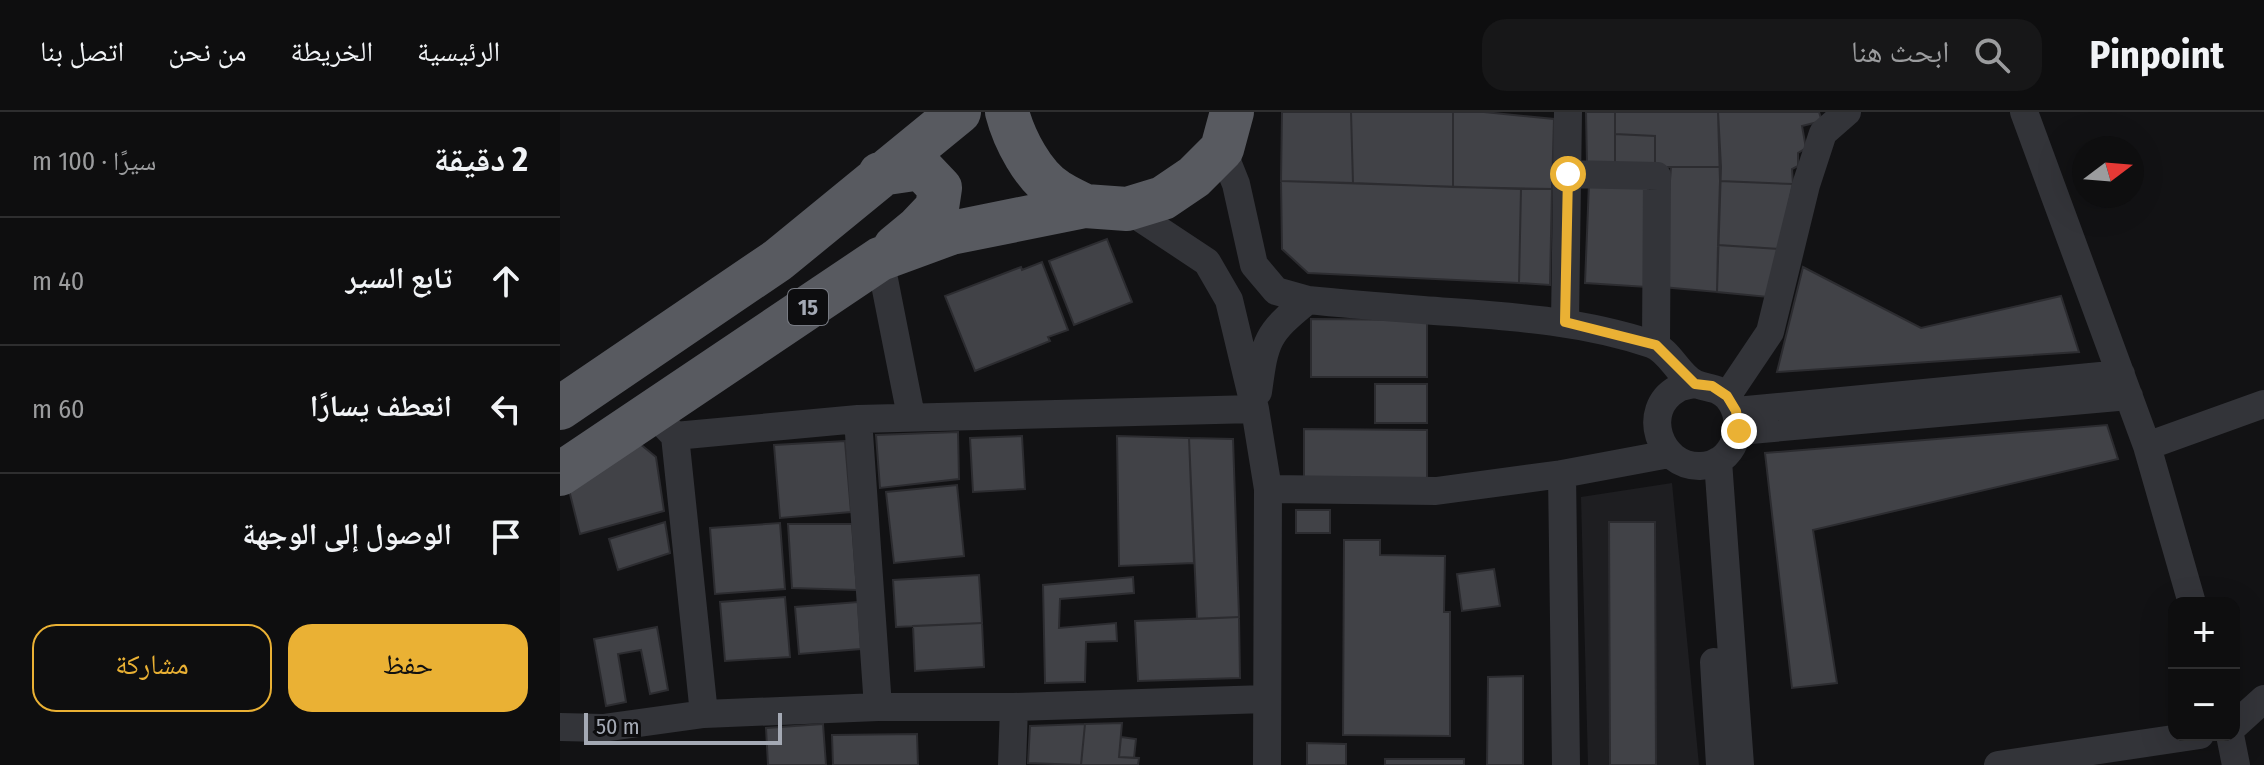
<!DOCTYPE html>
<html lang="ar">
<meta charset="utf-8">
<style>
:root{--surface:#0e0e0f;--page:#171718;--text:#f1f3f6;--muted:#9b9c9e;--line:#2e2e2f;--accent:#eab134}
body{margin:0;font-family:"Fira Sans Condensed","Noto Naskh Arabic",sans-serif;background:var(--page);color:var(--text);direction:rtl}
.controls{position:absolute;right:24px;bottom:24px;display:grid;overflow:hidden;border-radius:16px;box-shadow:0 8px 32px #0002}
.controls button{width:72px;height:72px;display:grid;place-items:center;padding:0;border:0;border-bottom:2px solid var(--line);background:var(--surface);color:var(--text);font:40px sans-serif}
.compass{position:absolute;left:1512px;top:24px;width:72px;height:72px;border-radius:50%;background:var(--surface);box-shadow:0 8px 32px #0002;rotate:74deg}
.scale{position:absolute;left:24px;bottom:20px;width:198px;box-sizing:border-box;padding-left:8px;border:4px solid #a4a9b4;border-top:0;font-size:22px;line-height:28px;white-space:nowrap;color:#a4a9b4;-webkit-text-stroke:6px #0d0d0f;paint-order:stroke}
.stop{position:absolute;width:24px;height:24px;margin:-18px;border:6px solid #eab134;border-radius:50%;background:#fff}
.stop.end{background:#eab134;border-color:#fff;box-shadow:0 2px 8px #0008}
.list{margin:0;padding:0;list-style:none}
h2{display:flex;justify-content:space-between;align-items:center;height:104px;margin:0;padding:0 32px;font-size:34px}
h2 small{font-size:26px;font-weight:400;color:var(--muted)}
.list li{display:grid;grid-template-columns:52px 1fr auto;gap:24px;align-items:center;box-sizing:border-box;height:128px;padding:0 32px;border-top:2px solid var(--line)}
.list b{display:block;font-size:30px;white-space:nowrap}
.list em{font-size:26px;font-style:normal;color:var(--muted)}
.actions{display:flex;gap:16px;padding:24px 32px}
.actions a{flex:1;padding:18px 0;border:2px solid var(--accent);border-radius:24px;text-align:center;font-size:28px;color:var(--accent)}
.actions .main{background:var(--accent);color:#111}
.icon{flex:none;width:44px;height:44px;fill:none;stroke:currentColor;stroke-width:2;stroke-linecap:round;stroke-linejoin:round}
.map{position:relative;flex:none;width:1704px;height:653px;overflow:hidden;direction:ltr}
header{display:flex;align-items:center;gap:48px;box-sizing:border-box;height:112px;padding:0 40px;background:var(--surface);border-bottom:2px solid var(--line)}
header strong{font-size:38px}
nav{display:flex;gap:44px;margin-inline-start:auto;font-size:28px}
.search{width:560px;height:72px;background:var(--page);display:flex;align-items:center;gap:20px;box-sizing:border-box;padding:0 28px;border-radius:24px;color:var(--muted);font-size:30px}
main{display:flex}
aside{flex:1;background:var(--surface)}
.map>svg:first-child{display:block}
</style>
<header>
<strong>Pinpoint</strong>
<div class="search"><svg class="icon" aria-label="search" viewBox="0 0 24 24"><circle cx="10" cy="10" r="6"/><path d="M15 15l6 6"/></svg>ابحث هنا</div>
<nav><a>الرئيسية</a><a>الخريطة</a><a>من نحن</a><a>اتصل بنا</a></nav>
</header>
<main>
<div class="map">
<svg width="1704" height="653" viewBox="0 0 1704 653">
<rect width="100%" height="100%" fill="#121214"/>
<path fill="#1e1e21" d="M1112 371 1139 653H1028L1021 385Z"/>
<path fill="#414247" stroke="#2c2c30" stroke-width="2" d="M722 0H791L793 71 721 69Z
M791 0H893V75L793 71Z
M893 0H924L994 7 992 77 893 75Z
M1026 0H1055V53L1027 52Z
M1055 0H1158L1161 55H1095V24L1055 22Z
M1158 0H1259L1262 9 1242 14 1246 36 1238 41V54L1232 57 1233 72 1160 69Z
M1055 22 1095 24V55L1055 53Z
M1111 55H1161L1157 180 1102 175Z
M721 69 961 77 959 171 748 161 722 137Z
M1160 69 1233 72 1219 137 1158 133Z
M1029 71 1088 73 1087 175 1025 171Z
M961 77H992L990 173 959 171Z
M547 127 572 190 514 213 489 149Z
M1158 133 1219 137 1208 185 1157 180Z
M482 150 508 218 488 225 490 229 415 259 385 184 461 155 462 158Z
M1243 155 1361 216 1501 184 1519 240 1217 260Z
M751 207 867 208V265H751Z
M815 272H867V311H815Z
M1547 313 1558 347 1253 418 1277 571 1232 576 1205 341Z
M744 317 867 318V368L744 367Z
M398 320 399 367 320 376 316 323Z
M462 324 465 377 413 380 410 326Z
M557 324 629 326 634 451 559 454Z
M629 326 673 327 679 505 637 507Z
M285 329 291 400 220 406 214 333Z
M79 331 96 345 104 399 20 422 9 378Z
M397 373 404 444 334 451 326 380Z
M736 398H770V421H736Z
M105 410 110 441 58 458 49 427Z
M1049 410H1095L1096 653H1050Z
M220 411 225 477 155 482 150 416Z
M228 412H292L297 478 232 476Z
M784 428H820V443L885 444 884 500H890V624L783 623Z
M934 457 940 494 902 499 897 462Z
M419 463 422 511 336 515 333 468Z
M573 465 574 481 500 487 499 516 556 511 557 529 526 530 525 570 485 571 483 473Z
M225 485 230 545 165 549 160 490Z
M298 490 301 537 239 542 235 495Z
M679 505 680 566 578 569 575 509Z
M422 511 424 555 355 559 353 514Z
M97 515 108 578 90 582 81 538 58 542 66 590 46 594 34 527Z
M963 564V653H927L928 565Z
M562 611 559 645 579 646 578 653H521L525 612Z
M263 612 266 653H208L206 616Z
M525 612 521 653 468 651 470 614Z
M357 622 358 653H273L272 623Z
M561 625 576 627 574 646 559 645Z
M747 631 786 632V653H747Z
M825 647H904V653H825Z"/>
<g fill="none" stroke-linecap="round" stroke-linejoin="round">
<path stroke="#333439" stroke-width="28" d="M1464 0 1587 334 1632 491
M662 37 676 72 694 153 716 179 748 188C787 192 825 195 863 198 940 204 1017 207 1091 232 1110 238 1119 265 1136 272 1148 277 1159 275 1168 286 1189 311 1174 353 1140 354 1099 355 1080 298 1117 277 1122 274 1130 273 1135 272
M1008 62 1097 64 1096 233
M567 97 647 150 669 188 695 297 708 377 707 653
M320 147 351 304
M1005 210 1008 0
M698 280C705 228 706 222 748 188
M1167 284 1210 220 1246 73 1263 21 1287 0
M1176 299 1561 262
M92 300 115 324 298 307 695 297
M298 307 318 595
M1179 319 1569 284
M115 324 144 602
M1587 334 1704 292
M1158 349 1180 653
M1002 362 1006 653
M708 377 876 379 1002 362 1109 342
M1154 550 1160 653
M1674 614 1704 587
M0 615 43 616 144 602 318 595H454L706 587
M1670 623 1676 653
M452 653 454 595
M1438 653 1640 623"/>
<path stroke="#585a60" stroke-width="44" d="M447 0C454 27 473 64 497 79 506 85 516 89 525 94
M320 62 361 56 380 76 377 96 358 116 335 135
M0 296 218 148 399 0
M0 362 320 147 391 121 525 94 567 97 603 86 634 65 662 37 672 0"/>
</g>
<g fill="none" stroke-linecap="round" stroke-linejoin="round">
<path stroke="#eab134" stroke-width="10" d="M1008 62 1005 210 1096 233 1135 272 1152 274 1167 284 1176 299 1179 319"/>
</g>
<g text-anchor="middle" dominant-baseline="central" stroke-width="6" stroke-linejoin="round" paint-order="stroke">
<rect fill="#0d0d0f" stroke="#777a82" stroke-width="2" x="228" y="177" width="40" height="36" rx="6"/>
<g font-size="22" font-weight="bold" fill="#a4a9b4">
<text x="248" y="195">15</text>
</g>
</g>
</svg>
<div class="controls">
<button>+</button>
<button>−</button>
</div>
<svg class="compass" viewBox="-18 -18 36 36"><path d="M0-13l5 13h-10z" fill="#e53935"/><path d="M0 13l5-13h-10z" fill="#9b9c9e"/></svg>
<div class="scale">50 m</div>
<div class="stop" style="left:1008px;top:62px"></div>
<div class="stop end" style="left:1179px;top:319px"></div>
</div>
<aside>
<h2>2 دقيقة<small>سيرًا · 100 m</small></h2>
<ul class="list">
<li><svg class="icon" aria-label="ahead" viewBox="0 0 24 24"><path d="M12 20V5M6 11l6-6 6 6"/></svg><div><b>تابع السير</b></div><em>40 m</em></li>
<li><svg class="icon" aria-label="left" viewBox="0 0 24 24"><path d="M17 20v-9H6M10 6l-5 5 5 5"/></svg><div><b>انعطف يسارًا</b></div><em>60 m</em></li>
<li><svg class="icon" aria-label="arrive" viewBox="0 0 24 24"><path d="M6 21V4h12l-3 4 3 4H6"/></svg><div><b>الوصول إلى الوجهة</b></div></li>
</ul>
<div class="actions"><a class="main">حفظ</a><a>مشاركة</a></div>
</aside>
</main>
